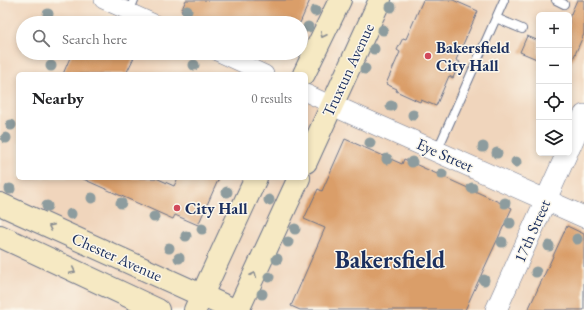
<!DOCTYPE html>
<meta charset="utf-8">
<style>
:root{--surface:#fff;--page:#f2f2f2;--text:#202124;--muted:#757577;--line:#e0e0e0}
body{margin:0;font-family:"EB Garamond",serif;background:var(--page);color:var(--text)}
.controls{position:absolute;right:12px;top:12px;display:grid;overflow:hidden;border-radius:6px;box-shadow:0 2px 6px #0003}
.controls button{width:36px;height:36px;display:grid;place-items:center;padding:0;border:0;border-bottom:1px solid var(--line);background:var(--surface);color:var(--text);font:20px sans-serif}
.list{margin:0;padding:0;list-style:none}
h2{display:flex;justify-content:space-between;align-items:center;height:52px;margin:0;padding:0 16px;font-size:17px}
h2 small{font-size:13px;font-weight:400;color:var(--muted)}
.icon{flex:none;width:22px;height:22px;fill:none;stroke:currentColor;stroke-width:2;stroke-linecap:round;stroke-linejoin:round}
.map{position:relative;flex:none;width:584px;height:310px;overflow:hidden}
.search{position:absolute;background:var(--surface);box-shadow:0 2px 6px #0003;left:16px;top:16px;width:292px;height:44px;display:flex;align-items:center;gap:10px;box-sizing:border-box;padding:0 14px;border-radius:22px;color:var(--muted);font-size:15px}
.panel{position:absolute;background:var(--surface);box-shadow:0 2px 6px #0003;left:16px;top:72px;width:292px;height:108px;border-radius:6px}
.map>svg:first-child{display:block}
</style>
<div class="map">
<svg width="584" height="310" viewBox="0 0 584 310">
<rect width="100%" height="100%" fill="#fbf7ec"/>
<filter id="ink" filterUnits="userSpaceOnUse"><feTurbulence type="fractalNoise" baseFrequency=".025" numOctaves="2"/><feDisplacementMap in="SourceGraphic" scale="8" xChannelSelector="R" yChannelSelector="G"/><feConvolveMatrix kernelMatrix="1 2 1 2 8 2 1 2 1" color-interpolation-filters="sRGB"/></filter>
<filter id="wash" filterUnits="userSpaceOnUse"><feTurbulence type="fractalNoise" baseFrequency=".012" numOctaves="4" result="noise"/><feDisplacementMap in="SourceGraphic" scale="16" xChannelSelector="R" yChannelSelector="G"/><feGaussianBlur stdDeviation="0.9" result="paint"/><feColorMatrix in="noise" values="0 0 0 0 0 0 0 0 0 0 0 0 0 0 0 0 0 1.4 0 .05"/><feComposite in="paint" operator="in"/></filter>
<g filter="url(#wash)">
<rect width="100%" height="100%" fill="#f7ecd8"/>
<path fill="#f0d5bc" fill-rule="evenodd" d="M0 0H584V310H0ZM539 15H569V153H539ZM23 23H301V53H23ZM18 74H306V178H18Z"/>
<g id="blocks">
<path fill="#da9e69" d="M186 0H310L300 23H207L181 11Z
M423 0H453L478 11 456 60 460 62 453 78 449 76 436 106 421 100 420 102 396 91 397 89 386 84 400 52 397 50 403 38 406 39Z
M577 0H584V34L569 68V18Z
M527 36 539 41V60L520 52Z
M72 53H136L126 74H63Z
M345 139 402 164 404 159 512 208 465 310H300L291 306 325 228 304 219 318 189 322 191Z
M81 178H156L174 186 178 178H219L198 225 175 215 173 219Z
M567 226 584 234V310H528Z"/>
</g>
</g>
<g filter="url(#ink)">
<use href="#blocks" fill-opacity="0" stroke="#687189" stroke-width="1"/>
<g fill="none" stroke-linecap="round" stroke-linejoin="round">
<defs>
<path id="service" d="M556 0 564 4
M129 12 134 0
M496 18 522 29
M437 151 504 0"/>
<path id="minor" d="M103 0 154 23
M219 53 265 74
M306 93 332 105"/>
<path id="tertiary" d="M332 105 584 217
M569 149 584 115
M496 310 567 153"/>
<path id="secondary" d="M304 74 340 0
M306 162 380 0
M0 204 234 310
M0 236 158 310
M195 310 256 178
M238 310 299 178"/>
</defs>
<use href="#service" stroke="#687189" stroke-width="10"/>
<use href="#minor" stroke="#687189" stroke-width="18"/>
<use href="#tertiary" stroke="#687189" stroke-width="22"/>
<use href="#secondary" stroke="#687189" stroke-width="24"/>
<use href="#service" stroke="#fff" stroke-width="8"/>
<use href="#minor" stroke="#fff" stroke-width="17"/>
<use href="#tertiary" stroke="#fff" stroke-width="21"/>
<use href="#secondary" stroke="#f6e9c3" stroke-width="22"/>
</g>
<g fill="#8d9c9e">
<circle cx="391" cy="7" r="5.5"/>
<circle cx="187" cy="11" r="5.5"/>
<circle cx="315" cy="11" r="5.5"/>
<circle cx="48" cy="14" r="5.5"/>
<circle cx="308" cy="27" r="5.5"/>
<circle cx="383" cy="30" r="5.5"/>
<circle cx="374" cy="49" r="5.5"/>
<circle cx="194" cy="65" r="5.5"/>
<circle cx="51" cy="66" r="5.5"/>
<circle cx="365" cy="69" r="5.5"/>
<circle cx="391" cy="106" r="5.5"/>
<circle cx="413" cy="115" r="5.5"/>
<circle cx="11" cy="125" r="5.5"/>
<circle cx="6" cy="138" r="5.5"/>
<circle cx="370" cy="143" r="5.5"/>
<circle cx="483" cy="147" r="5.5"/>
<circle cx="497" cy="153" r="5.5"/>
<circle cx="387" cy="159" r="5.5"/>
<circle cx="412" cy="162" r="5.5"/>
<circle cx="516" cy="162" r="5.5"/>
<circle cx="442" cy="174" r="5.5"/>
<circle cx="472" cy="188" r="5.5"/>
<circle cx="10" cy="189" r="5.5"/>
<circle cx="227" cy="192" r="5.5"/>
<circle cx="92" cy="198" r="5.5"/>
<circle cx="269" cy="200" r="5.5"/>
<circle cx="121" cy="203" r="5.5"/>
<circle cx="505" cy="203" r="5.5"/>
<circle cx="47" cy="206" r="5.5"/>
<circle cx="71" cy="214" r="5.5"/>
<circle cx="154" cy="217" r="5.5"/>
<circle cx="510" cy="223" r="5.5"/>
<circle cx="202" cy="229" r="5.5"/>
<circle cx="295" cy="229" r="5.5"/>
<circle cx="186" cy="236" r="5.5"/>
<circle cx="577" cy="239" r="5.5"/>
<circle cx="288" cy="242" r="5.5"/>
<circle cx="502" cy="242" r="5.5"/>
<circle cx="549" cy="246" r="5.5"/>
<circle cx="169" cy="248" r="5.5"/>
<circle cx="179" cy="258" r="5.5"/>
<circle cx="277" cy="259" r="5.5"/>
<circle cx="536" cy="272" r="5.5"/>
<circle cx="269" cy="277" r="5.5"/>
<circle cx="484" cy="280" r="5.5"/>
<circle cx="262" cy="294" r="5.5"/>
</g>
<defs><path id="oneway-chevron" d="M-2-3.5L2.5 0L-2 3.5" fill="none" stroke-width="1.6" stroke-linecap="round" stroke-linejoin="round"/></defs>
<g stroke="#888c90">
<use href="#oneway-chevron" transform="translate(323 35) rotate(116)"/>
<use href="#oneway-chevron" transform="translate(51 227) rotate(-156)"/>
<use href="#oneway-chevron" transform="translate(73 271) rotate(25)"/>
<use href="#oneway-chevron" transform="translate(254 275) rotate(-65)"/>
</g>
</g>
<g fill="#d1495b" stroke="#fbf7ec" stroke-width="1.5">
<circle cx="428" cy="56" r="4"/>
<circle cx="177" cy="208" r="4"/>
</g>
<g text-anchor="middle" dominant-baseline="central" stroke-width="3" stroke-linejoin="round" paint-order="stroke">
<g font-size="16" font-weight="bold" fill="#1b2f5e" stroke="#fbf7ec" text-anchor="start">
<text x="436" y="47">Bakersfield<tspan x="436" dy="18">City Hall</tspan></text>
<text x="185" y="208">City Hall</text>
</g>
<g font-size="16" fill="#1b2f5e" stroke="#fbf7ec">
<text transform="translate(348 70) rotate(-65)">Truxtun Avenue</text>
<text transform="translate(445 155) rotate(24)">Eye Street</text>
<text transform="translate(532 231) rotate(-66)">17th Street</text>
<text transform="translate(117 257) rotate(24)">Chester Avenue</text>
</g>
<g font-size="24" font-weight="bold" fill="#1b2f5e" stroke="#fbf7ec">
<text x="390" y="259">Bakersfield</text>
</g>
</g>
</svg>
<div class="controls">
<button>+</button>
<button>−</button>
<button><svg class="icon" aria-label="locate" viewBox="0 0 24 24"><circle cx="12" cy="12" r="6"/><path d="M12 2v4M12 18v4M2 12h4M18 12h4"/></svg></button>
<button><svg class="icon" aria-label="layers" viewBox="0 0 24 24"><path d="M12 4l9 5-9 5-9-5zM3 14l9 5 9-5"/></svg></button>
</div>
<div class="search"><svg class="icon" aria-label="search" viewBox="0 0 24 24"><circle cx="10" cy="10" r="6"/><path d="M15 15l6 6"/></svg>Search here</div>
<section class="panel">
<h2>Nearby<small>0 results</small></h2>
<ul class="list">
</ul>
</section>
</div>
